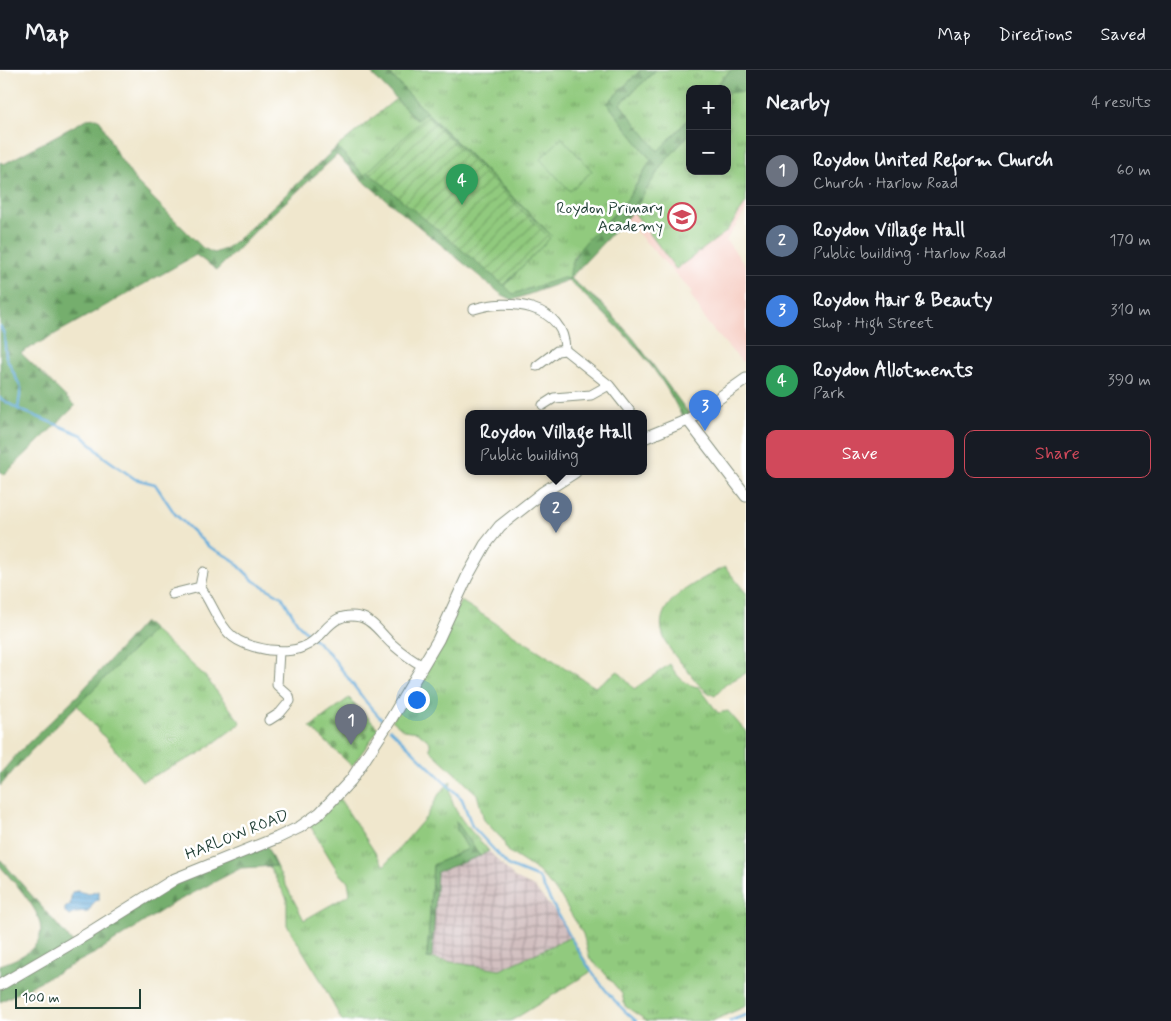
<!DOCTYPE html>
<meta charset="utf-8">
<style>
:root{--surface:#171b24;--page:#242831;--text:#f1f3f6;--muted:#9ea1a6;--line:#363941;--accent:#d1495b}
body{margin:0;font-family:Mynerve,sans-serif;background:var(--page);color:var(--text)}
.controls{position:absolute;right:15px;top:15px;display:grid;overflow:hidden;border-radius:10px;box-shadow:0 2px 8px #0003}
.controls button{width:45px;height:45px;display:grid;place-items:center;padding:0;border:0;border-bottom:1px solid var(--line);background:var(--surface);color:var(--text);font:25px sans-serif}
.scale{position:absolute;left:15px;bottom:12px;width:126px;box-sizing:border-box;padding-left:5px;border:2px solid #1f3d34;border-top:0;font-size:14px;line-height:18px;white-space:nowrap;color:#1f3d34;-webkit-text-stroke:4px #fff;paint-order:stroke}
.you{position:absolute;left:416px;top:629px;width:18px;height:18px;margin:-12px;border:4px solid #fff;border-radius:50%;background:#1a73e8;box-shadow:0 0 0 8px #1a73e833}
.badge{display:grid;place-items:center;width:32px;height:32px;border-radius:50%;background:var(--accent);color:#fff;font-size:16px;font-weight:700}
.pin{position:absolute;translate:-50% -41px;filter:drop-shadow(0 1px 2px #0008)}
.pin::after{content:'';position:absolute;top:26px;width:18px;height:15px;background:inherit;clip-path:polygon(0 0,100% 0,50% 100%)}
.popup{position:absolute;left:465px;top:340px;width:182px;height:65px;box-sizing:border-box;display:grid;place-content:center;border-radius:10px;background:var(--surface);filter:drop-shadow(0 1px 4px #0005);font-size:16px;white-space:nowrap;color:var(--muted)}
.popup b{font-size:19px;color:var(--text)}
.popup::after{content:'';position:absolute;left:50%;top:100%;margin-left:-10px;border:10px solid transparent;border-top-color:var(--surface)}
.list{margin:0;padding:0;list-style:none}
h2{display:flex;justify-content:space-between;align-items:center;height:65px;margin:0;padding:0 20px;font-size:21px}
h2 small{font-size:16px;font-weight:400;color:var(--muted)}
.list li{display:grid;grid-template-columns:32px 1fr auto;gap:15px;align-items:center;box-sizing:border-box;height:70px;padding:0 20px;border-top:1px solid var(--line)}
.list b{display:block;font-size:19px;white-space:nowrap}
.list p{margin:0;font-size:16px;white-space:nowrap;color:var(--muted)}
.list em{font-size:16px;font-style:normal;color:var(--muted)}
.actions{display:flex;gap:10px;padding:15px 20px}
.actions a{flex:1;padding:11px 0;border:1px solid var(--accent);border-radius:10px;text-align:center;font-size:18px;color:var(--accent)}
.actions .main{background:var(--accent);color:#fff}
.map{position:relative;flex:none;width:746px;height:951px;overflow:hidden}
header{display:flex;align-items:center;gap:30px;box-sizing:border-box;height:70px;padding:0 25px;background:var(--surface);border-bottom:1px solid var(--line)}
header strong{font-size:24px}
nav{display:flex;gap:28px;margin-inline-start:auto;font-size:18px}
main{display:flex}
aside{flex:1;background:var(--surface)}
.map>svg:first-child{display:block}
</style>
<header>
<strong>Map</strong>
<nav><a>Map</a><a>Directions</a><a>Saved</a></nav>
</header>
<main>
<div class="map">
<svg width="746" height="951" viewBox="0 0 746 951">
<defs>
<pattern id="industrial-grid" width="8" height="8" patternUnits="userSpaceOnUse" patternTransform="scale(1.25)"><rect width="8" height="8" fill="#d2bfc0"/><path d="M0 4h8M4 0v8" fill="none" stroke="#aa9c9d"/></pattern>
<pattern id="grass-tufts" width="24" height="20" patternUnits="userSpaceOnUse" patternTransform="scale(1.25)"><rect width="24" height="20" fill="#91ca7e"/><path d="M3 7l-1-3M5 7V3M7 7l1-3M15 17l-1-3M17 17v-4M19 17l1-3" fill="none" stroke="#76a568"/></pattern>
<pattern id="forest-firs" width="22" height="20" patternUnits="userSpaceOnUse" patternTransform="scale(1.25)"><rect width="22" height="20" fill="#74ae6d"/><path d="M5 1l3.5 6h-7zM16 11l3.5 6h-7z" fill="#5f8f5a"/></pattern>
<pattern id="cemetery-stones" width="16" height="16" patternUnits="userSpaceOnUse" patternTransform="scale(1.25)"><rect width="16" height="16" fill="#91ca7e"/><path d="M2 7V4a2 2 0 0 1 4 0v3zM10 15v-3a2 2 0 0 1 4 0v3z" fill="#76a568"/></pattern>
<pattern id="garden-furrows" width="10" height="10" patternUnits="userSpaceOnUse" patternTransform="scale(1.25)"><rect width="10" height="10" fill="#91ca7e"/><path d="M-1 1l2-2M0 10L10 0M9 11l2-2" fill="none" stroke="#76a568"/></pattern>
<pattern id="water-rules" width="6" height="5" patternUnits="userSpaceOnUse" patternTransform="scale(1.25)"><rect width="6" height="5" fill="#64acdb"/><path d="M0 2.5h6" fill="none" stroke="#528db2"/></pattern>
</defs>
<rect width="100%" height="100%" fill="#fff"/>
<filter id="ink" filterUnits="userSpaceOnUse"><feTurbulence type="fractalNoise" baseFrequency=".02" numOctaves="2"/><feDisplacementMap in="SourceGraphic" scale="10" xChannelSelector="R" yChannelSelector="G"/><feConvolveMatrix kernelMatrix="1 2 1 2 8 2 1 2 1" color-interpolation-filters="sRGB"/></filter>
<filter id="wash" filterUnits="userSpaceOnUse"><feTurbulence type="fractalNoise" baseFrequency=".0096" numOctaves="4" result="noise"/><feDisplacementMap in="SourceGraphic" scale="20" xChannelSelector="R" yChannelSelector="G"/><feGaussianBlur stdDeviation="1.12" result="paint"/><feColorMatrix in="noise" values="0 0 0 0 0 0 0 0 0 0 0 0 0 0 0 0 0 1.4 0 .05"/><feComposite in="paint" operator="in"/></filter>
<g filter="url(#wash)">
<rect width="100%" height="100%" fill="#f0e7cd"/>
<path fill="#f7d1c8" d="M746 0V140L726 170 746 196V289L742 292 708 254 690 224 692 222 621 145 690 60V101H727V19Z"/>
<path fill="url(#industrial-grid)" d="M489 781 515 808 534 817 556 843 571 867 500 900 432 888 437 801Z"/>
<path fill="url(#grass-tufts)" stroke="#588459" d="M386 0H641L607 33 651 90 626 131 574 186 570 209 513 224 504 215 550 168 426 47 364 106 337 77 396 29 416 50 425 43 552 166 426 42Z
M656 0H731L713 19H690V47L658 82 620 34Z
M743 20 746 21V133L726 162 676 199 633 141 662 95 690 63V101H727V23Z
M725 497 746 523V603L726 614 715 626C700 620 693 606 682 594 633 542 681 520 725 497Z
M461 531 595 617 618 601 634 619 670 594C676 606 686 616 699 617L718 643 728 641 746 662V936L712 951H647L625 936 622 924 602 900 590 889 583 864 561 827 538 801 507 781 503 770 484 750 477 724 430 680V672L418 662 404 660 392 650Z
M153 560 204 605 241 653 199 684 142 711 77 635Z
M451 711C445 739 472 761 489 781L480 786 458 755 457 760 469 779 433 795 427 888 500 900 571 867 592 901 511 951H342L320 909 287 855V829L269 796H276L304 850 350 824 348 811 340 805 309 754 339 728 384 796 427 746 439 724Z"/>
<path fill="url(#forest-firs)" stroke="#4a7650" d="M368 0H386L426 42 552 166 425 43 417 50Z
M641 0H656L620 34 658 81 690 48V63L662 95 633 141 570 208 604 236 633 268 690 345 683 349C658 293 613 251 568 210L513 230 501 224 361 109 337 85 267 149 217 200 196 185 21 283 75 336 4 405 0 402V92L4 94 87 49 96 48 100 50 117 84 135 110 203 178 214 183 225 179 236 171 337 77 364 105 368 102 504 215 524 194 505 216 513 224 563 208 570 209C568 175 610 155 627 130 636 117 643 103 651 90L607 33Z
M731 0H746V21L727 23V19H713Z
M144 552 153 560 28 684 0 716V704L18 683 81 622Z
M456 751 480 786 437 802 432 888H427L433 795 468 779 457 760Z
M265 773 276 796 241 798 172 834 97 882 0 932V895C72 872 33 834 0 796V789L73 873 175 809Z"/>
<path fill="url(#cemetery-stones)" stroke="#588459" d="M349 628 379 659 352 696 310 657Z"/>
<path fill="url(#garden-furrows)" stroke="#588459" d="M426 46 550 168 504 215 368 102Z"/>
<path fill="#91ca7e" stroke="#588459" d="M562 68 592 101 570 121 540 89Z"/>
<path fill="url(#water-rules)" stroke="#427488" d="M77 821 89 824 99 821V830L95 831 88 842 75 843 70 846 65 843V838L70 835 72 822Z"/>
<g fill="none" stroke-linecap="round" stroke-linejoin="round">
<path stroke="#64acdb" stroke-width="2.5" d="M0 256 4 264 6 287 21 318 18 339
M0 328 18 339 82 365 104 387 135 409 155 414 175 444 209 477 232 489 254 511 282 527 299 555 330 584 366 632 385 653
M390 659 462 729 472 756 509 796 539 808C565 858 592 915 636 951
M730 951 746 945"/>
</g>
</g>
<g filter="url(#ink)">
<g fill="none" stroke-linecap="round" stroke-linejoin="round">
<defs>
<path id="street" d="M474 239C508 228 565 234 565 280L609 315 632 344
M537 296 557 281 565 280
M543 335 554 328 591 325 609 315
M200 517C212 532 218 555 233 567 243 575 257 578 269 580 281 581 292 582 303 577 326 569 328 540 360 547 372 549 383 566 392 574 401 582 412 590 423 596
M200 517 203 502
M172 524 200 517
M269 650 280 643 290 631 289 626 277 615 279 581"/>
<path id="secondary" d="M688 350 746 426
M644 368 688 350 746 309
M0 915 89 863 175 809 277 768 300 757 320 743 351 710 391 649 438 570 467 507 485 475 500 456 542 423 575 402"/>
</defs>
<use href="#street" stroke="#889280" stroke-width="11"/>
<use href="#secondary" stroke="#889280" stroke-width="13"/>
<use href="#street" stroke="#fff" stroke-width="9"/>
<use href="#secondary" stroke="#fff" stroke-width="11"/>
</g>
</g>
<defs>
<symbol id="school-ring" viewBox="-11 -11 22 22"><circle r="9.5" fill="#fff" stroke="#d1495b" stroke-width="1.5"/><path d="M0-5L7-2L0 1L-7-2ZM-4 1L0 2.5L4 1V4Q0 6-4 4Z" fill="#d1495b"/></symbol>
</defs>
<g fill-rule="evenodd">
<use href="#school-ring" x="666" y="131" width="32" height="32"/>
</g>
<g text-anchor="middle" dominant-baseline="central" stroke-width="5" stroke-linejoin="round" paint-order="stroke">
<g font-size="16" fill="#1f3d34" stroke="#fff" text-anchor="end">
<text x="663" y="138">Roydon Primary<tspan x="663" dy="18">Academy</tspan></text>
</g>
<g font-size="16" fill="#1f3d34" stroke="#fff">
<text transform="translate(237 765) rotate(-22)">HARLOW ROAD</text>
</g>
</g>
</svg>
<div class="controls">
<button>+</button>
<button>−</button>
</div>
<div class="scale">100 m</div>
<div class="you"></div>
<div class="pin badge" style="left:351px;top:675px;background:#6b7280">1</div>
<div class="pin badge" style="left:556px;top:463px;background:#5c6f8a">2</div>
<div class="popup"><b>Roydon Village Hall</b>Public building</div>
<div class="pin badge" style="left:705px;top:361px;background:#3f7fe0">3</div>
<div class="pin badge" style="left:462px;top:135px;background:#2e9e5b">4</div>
</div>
<aside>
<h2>Nearby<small>4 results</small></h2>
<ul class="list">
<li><span class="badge" style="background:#6b7280">1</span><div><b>Roydon United Reform Church</b><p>Church · Harlow Road</p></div><em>60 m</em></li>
<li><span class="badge" style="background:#5c6f8a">2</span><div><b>Roydon Village Hall</b><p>Public building · Harlow Road</p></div><em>170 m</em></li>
<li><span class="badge" style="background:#3f7fe0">3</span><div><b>Roydon Hair &amp; Beauty</b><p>Shop · High Street</p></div><em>310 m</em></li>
<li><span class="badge" style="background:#2e9e5b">4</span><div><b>Roydon Allotments</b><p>Park</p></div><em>390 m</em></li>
</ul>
<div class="actions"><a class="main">Save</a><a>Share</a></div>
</aside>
</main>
